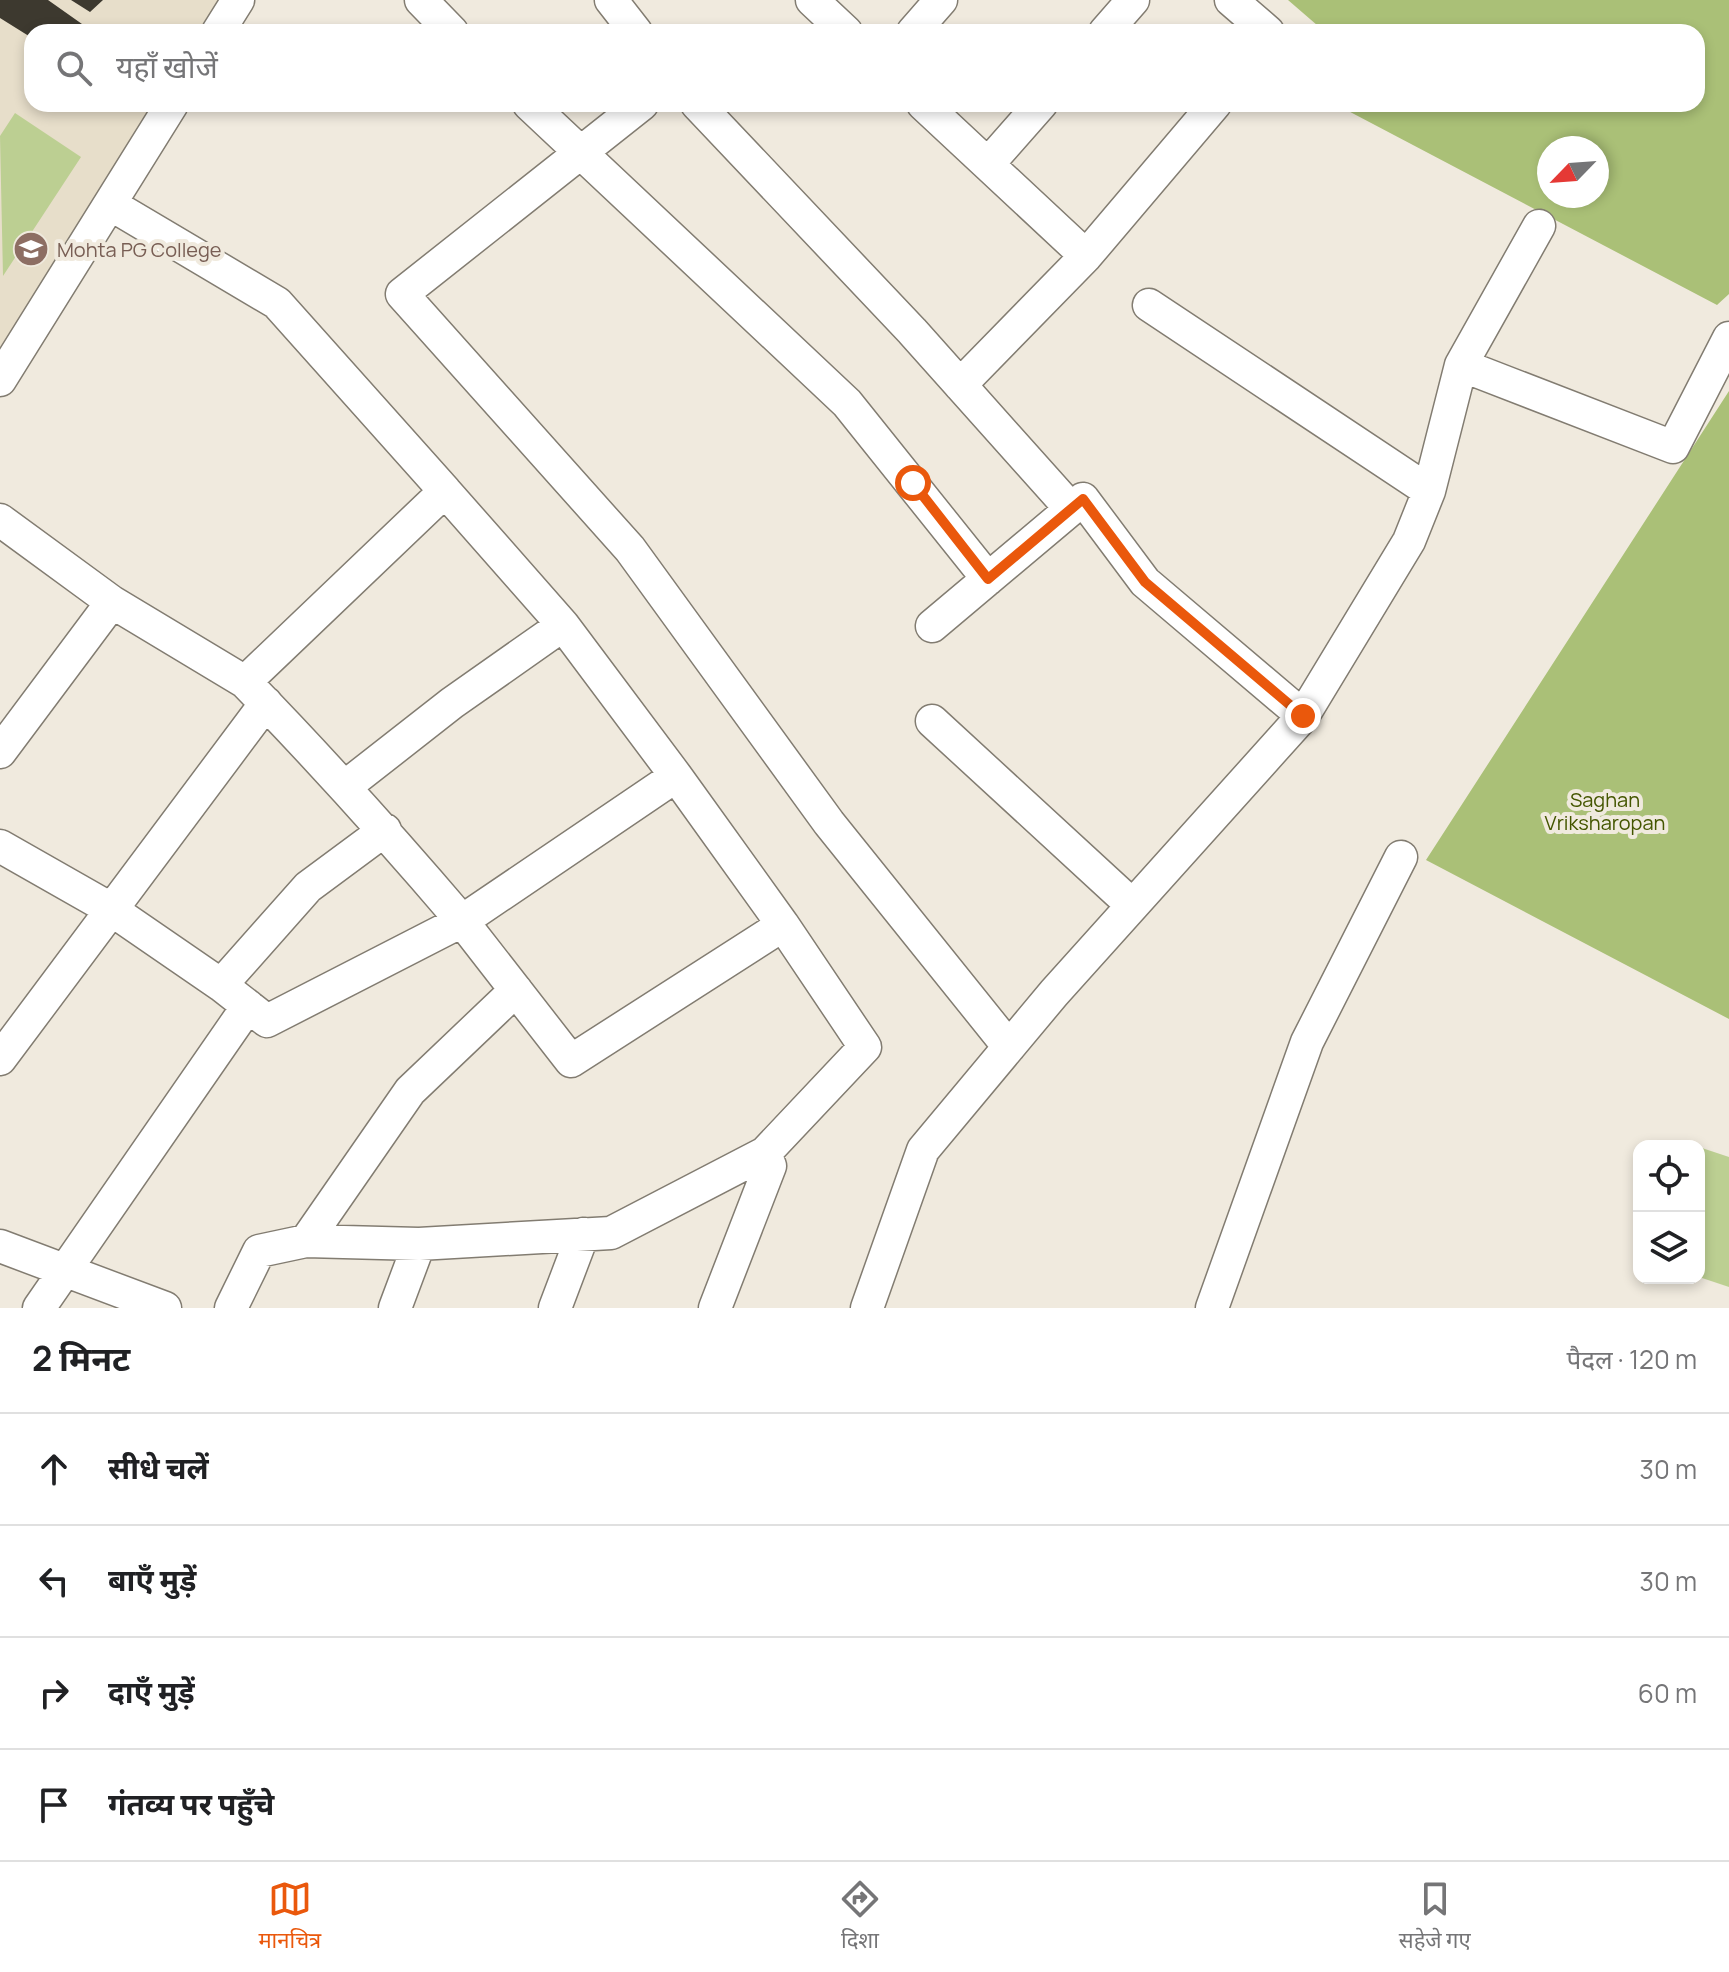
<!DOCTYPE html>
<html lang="hi">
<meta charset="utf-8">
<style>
:root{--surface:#fff;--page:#f6f6f6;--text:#202124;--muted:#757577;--line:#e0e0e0;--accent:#ea580c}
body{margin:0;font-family:Manrope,"Noto Sans Devanagari",sans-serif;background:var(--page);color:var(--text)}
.controls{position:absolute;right:24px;bottom:24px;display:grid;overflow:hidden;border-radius:16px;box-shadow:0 4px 12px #0003}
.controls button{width:72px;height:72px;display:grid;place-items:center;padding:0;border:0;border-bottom:2px solid var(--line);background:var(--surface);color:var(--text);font:40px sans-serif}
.compass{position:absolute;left:1537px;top:136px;width:72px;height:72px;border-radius:50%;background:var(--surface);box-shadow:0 4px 12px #0003;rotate:245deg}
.stop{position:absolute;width:24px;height:24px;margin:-18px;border:6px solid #ea580c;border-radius:50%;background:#fff}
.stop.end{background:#ea580c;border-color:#fff;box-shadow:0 2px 8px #0008}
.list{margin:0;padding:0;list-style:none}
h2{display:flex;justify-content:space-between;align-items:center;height:104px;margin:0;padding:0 32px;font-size:34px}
h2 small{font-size:26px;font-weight:400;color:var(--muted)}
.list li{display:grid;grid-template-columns:52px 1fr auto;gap:24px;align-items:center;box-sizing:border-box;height:112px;padding:0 32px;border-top:2px solid var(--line)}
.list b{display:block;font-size:30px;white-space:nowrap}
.list em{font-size:26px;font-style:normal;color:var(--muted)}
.icon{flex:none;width:44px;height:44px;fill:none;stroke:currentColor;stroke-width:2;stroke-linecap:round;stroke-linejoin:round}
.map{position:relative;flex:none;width:1729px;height:1308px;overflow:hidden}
.search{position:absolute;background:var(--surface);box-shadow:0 4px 12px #0003;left:24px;right:24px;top:24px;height:88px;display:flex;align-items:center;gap:20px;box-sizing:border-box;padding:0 28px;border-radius:24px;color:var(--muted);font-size:30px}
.sheet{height:552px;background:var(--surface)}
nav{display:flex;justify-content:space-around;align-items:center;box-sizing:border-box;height:112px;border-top:2px solid var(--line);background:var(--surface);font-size:22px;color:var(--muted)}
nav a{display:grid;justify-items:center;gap:4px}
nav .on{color:var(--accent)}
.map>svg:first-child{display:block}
</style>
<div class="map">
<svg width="1729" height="1308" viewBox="0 0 1729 1308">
<rect width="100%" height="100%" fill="#f0eade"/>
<path fill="#e7deca" d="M0 0H222L202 32H32V104H155L0 348Z"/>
<path fill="#bccf92" d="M15 113 81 157 3 276 0 136Z
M1699 1147 1729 1157V1287L1699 1277Z"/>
<path fill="#aac077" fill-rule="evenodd" d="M1288 0H1729V294L1717 305 1335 104H1697V32H1325ZM1549 148H1597V196H1549Z
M1729 391V1019L1426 860Z"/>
<path fill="#3d392f" d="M0 0H48L82 24 79 29 83 32H32V38L0 18Z
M71 0H103L90 12Z"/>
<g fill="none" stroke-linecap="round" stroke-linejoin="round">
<defs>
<path id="minor" d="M421 0 452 32
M611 0 636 32
M812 0 846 32
M1231 0 1268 32
M218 32 238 0
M913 32 941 0
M1105 32 1133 0
M529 104 847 403 988 579
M642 104 402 294 630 549 829 823 1009 1047
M697 104 912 331 1071 509
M923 104 1086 256
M988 164 1041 104
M110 204 277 303 445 491 245 682 112 602
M1149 305 1429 491
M1461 365 1673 447 1729 338
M0 380 172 104
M960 385 1086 256 1215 104
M445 491 563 625
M0 520 112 602 0 752
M932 626 1083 499 1145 582 1303 716
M245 682C321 760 392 839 462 921L267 1021 221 985 308 887 385 830
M932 721 1132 905
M676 776 783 925 571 1061 462 921Z
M346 786 452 703 563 625 676 776
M0 846 109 908 221 985
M516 990 410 1091 306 1241 419 1244 611 1233 765 1153 865 1047 783 925
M0 1059 266 703
M0 1246 165 1308
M39 1308 248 1006
M231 1308 259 1251 306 1241
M395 1308 419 1244
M555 1308 583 1234
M715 1308 770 1166 765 1153
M867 1308 923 1150 1054 993 1303 716 1409 541 1429 491 1461 365 1539 226
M1212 1308 1307 1042 1401 857"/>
</defs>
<use href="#minor" stroke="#827c71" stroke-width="35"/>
<use href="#minor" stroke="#fff" stroke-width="32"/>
</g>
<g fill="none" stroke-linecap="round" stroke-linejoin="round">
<path stroke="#ea580c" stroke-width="10" d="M913 483 988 579 1083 499 1145 582 1303 716"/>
</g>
<defs>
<symbol id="university-disc" viewBox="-11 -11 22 22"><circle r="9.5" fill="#8d6e63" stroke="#f0eade"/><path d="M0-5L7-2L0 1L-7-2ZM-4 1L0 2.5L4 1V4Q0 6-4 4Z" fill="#fff"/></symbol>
</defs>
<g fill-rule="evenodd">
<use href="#university-disc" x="11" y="229" width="40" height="40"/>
</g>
<g text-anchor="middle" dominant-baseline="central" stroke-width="8" stroke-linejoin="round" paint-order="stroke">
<g font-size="20" fill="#785e54" stroke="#f0eade" text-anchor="start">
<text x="57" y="249">Mohta PG College</text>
</g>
<g font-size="20" fill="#445600" stroke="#f0eade">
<text x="1605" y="799">Saghan<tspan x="1605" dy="23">Vriksharopan</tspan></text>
</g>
</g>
</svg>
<div class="controls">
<button><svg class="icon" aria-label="locate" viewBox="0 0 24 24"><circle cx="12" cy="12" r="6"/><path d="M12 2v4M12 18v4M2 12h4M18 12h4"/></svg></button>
<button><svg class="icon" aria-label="layers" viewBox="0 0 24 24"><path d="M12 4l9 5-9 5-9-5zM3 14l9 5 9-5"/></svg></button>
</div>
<svg class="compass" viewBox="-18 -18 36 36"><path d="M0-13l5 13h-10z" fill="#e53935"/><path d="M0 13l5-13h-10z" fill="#757577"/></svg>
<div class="stop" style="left:913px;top:483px"></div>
<div class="stop end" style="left:1303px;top:716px"></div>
<div class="search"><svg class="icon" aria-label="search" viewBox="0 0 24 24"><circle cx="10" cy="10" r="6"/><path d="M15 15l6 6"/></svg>यहाँ खोजें</div>
</div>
<section class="sheet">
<h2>2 मिनट<small>पैदल · 120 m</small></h2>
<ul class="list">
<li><svg class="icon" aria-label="ahead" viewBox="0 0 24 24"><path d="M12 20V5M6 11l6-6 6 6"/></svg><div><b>सीधे चलें</b></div><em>30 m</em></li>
<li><svg class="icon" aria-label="left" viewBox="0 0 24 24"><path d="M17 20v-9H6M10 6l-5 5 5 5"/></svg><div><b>बाएँ मुड़ें</b></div><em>30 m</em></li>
<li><svg class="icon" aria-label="right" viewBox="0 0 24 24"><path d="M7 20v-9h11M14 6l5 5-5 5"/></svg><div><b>दाएँ मुड़ें</b></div><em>60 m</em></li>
<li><svg class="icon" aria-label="arrive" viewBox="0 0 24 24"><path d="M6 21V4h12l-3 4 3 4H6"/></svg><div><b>गंतव्य पर पहुँचे</b></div></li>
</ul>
</section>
<nav>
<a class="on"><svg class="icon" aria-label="map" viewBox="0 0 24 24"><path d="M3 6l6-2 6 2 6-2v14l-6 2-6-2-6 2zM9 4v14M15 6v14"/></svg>मानचित्र</a>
<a><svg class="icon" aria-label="directions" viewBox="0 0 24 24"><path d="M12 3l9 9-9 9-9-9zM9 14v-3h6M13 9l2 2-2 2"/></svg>दिशा</a>
<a><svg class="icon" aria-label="saved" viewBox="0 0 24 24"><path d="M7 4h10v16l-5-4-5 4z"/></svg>सहेजे गए</a>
</nav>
